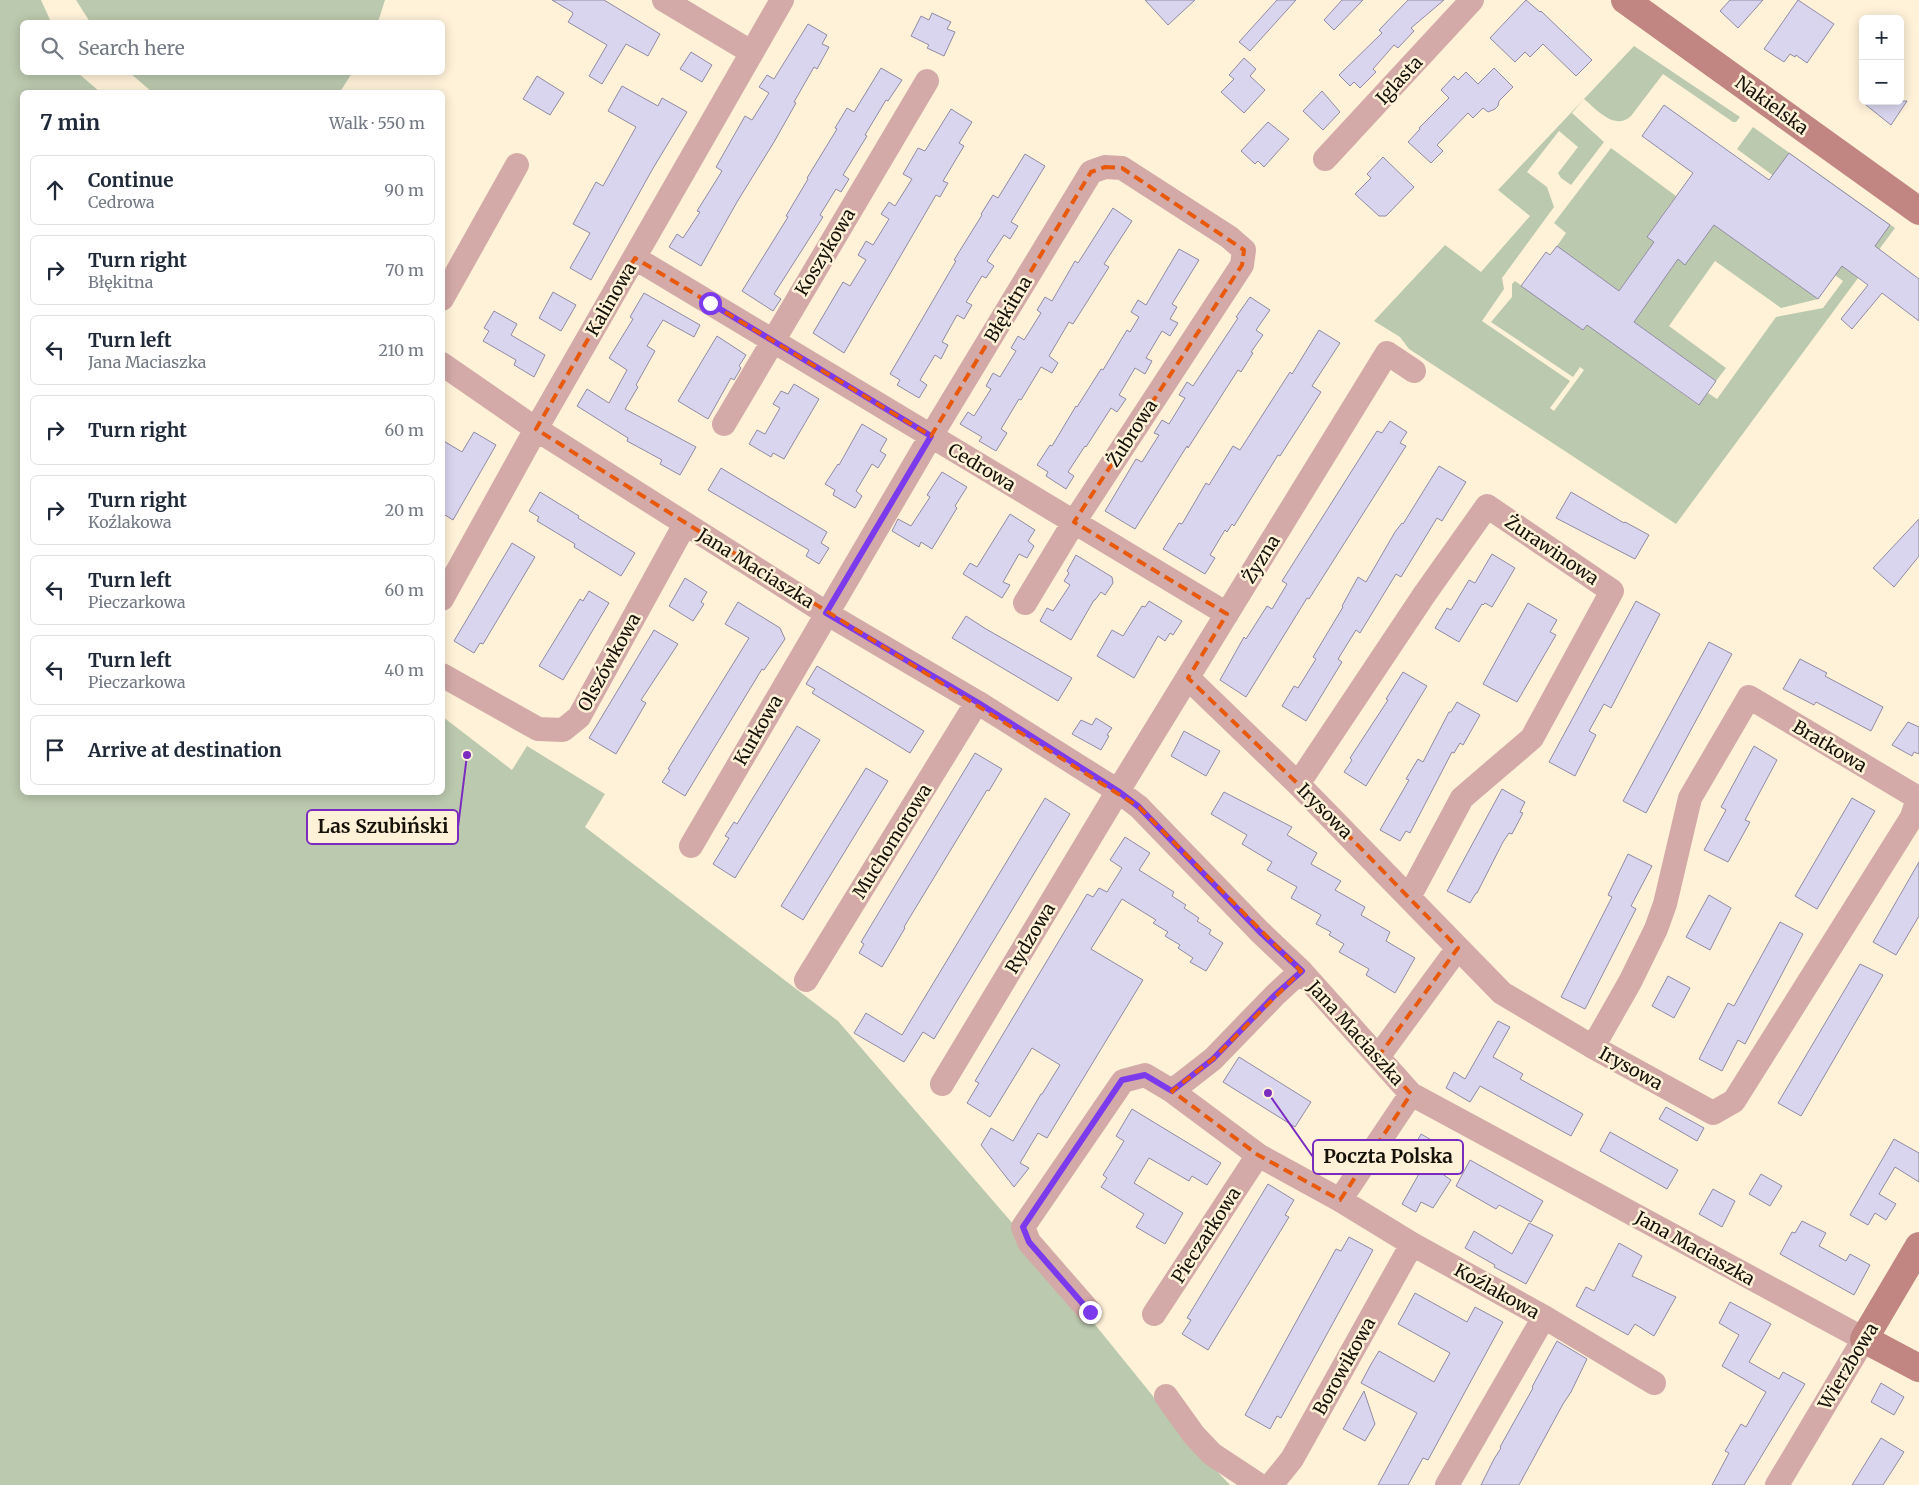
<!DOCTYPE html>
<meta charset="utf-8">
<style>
:root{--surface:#fff;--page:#f2f2f3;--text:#1f2937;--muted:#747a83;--line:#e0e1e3}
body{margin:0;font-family:Merriweather,serif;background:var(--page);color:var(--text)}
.controls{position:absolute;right:15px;top:15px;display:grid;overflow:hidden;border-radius:8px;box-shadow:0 2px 12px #0003}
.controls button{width:45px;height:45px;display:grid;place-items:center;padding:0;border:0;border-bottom:1px solid var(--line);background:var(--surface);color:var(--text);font:25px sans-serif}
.stop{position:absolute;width:15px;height:15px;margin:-11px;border:4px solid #7c3aed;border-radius:50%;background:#fff}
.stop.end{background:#7c3aed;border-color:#fff;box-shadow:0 1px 5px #0008}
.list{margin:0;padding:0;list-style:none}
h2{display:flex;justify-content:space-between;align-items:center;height:65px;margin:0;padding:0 20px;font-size:21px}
h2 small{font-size:16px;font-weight:400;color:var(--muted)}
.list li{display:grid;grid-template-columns:32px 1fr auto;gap:15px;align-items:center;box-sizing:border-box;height:70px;margin:0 10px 10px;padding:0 10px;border:1px solid var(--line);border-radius:8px}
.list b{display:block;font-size:19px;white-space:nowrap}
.list p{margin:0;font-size:16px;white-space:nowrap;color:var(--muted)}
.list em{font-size:16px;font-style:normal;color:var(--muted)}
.icon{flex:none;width:28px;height:28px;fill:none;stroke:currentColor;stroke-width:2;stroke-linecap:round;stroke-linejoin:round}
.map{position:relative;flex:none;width:1919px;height:1485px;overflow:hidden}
.search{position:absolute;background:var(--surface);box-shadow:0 2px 12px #0003;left:20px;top:20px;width:425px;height:55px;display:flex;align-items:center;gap:12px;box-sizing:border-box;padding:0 18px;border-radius:8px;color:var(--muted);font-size:19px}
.panel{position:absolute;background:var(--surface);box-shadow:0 2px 12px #0003;left:20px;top:90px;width:425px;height:705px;border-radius:8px}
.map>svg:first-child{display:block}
</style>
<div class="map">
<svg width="1919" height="1485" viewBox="0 0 1919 1485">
<rect width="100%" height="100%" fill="#fff2d9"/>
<path fill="#bbc9ae" d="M0 0H41L51 22H22V72L78 73 100 92H22V792H442L443 717 512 770 527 746 605 794 585 827 838 1021 1020 1232 1195 1448 1230 1485H0Z
M76 0H385L378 22H90Z
M1634 46 1740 117 1736 122H1733L1663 74 1631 116C1615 131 1597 110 1584 99L1572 113 1604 142 1571 185 1561 178 1558 173 1578 147 1559 131 1527 172 1547 187 1554 207 1502 278 1504 289 1482 321 1570 381 1550 408 1554 411 1584 370 1580 367 1573 377 1491 322 1512 297V284L1515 281 1583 330 1589 323 1593 329 1698 405 1708 393 1717 399 1776 317 1823 308 1843 281 1737 204 1791 189 1737 149 1753 127 1895 228 1676 524 1409 349 1400 337 1374 321 1445 245 1481 272 1530 216 1498 190Z
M130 73H352L340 92H152Z
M1611 148 1676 196 1647 237 1654 242 1619 291 1557 246 1566 233 1554 223Z
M1714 225 1818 299 1781 308 1715 261 1669 326 1726 368 1716 381 1634 322 1678 259 1685 264Z"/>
<path fill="#d9d5ef" stroke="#908ba3" d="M552 0H604L660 34 648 56 626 44 602 84 589 76 607 45 568 22 573 14 572 12Z
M1145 0H1195L1168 25Z
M1277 0H1296L1250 51 1239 42Z
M1342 0H1363L1334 30 1324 20Z
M1408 0H1444L1411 28 1414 31 1398 48 1394 45 1373 69 1376 72 1360 88 1354 82 1350 86 1339 75 1382 33 1379 30Z
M1526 0 1540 12 1541 11 1592 60 1576 76 1543 44 1530 57 1525 52 1515 62 1490 38Z
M1730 0H1763L1738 28 1720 11Z
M1798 0 1834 24 1807 63 1796 55 1795 57 1790 54 1784 62 1764 49Z
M932 13 951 22 947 29 955 32 944 56 927 48 929 45 911 36 921 16 929 20Z
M808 24 827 35 822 44 829 47 817 69 814 67 794 102 796 103 774 142 737 202 701 266 669 247 677 234 683 238 700 212 697 211 722 171 716 167 745 116 752 120 769 93 759 87 767 75 774 79Z
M691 52 712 65 702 82 680 69Z
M1244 58 1256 69 1250 76 1265 90 1244 113 1221 92 1234 79 1229 75Z
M881 68 902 80 888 101 886 100 865 135 867 136 843 175 849 179 841 192 836 189 820 215 823 217 774 294 781 299 773 311 742 291 788 217 786 216 808 179 807 178 837 129 835 128 847 108 854 112Z
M1494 68 1513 87 1499 101 1498 106 1495 109 1488 112 1483 108 1473 118 1468 113 1437 145 1443 151 1431 163 1408 142 1420 129 1419 128 1449 98 1441 90 1454 76 1458 80 1466 72 1478 84Z
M537 76 564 93 550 115 523 99Z
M622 86 658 106 662 98 687 112 652 170 591 280 570 268 590 233 573 224 596 182 603 186 636 127 608 111Z
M1322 91 1340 112 1323 130 1303 111Z
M1861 101H1907L1891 125Z
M1664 105 1769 180 1789 153 1890 225 1875 246 1919 279V321L1882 293 1852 329 1841 319 1868 285 1842 266 1818 299 1714 225 1685 265 1678 259 1634 322 1716 381 1699 405 1587 325 1583 330 1521 286 1546 252 1550 255 1557 246 1619 291 1654 242 1647 237 1693 173 1642 136Z
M951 109 972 122 959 143 964 146 943 181 948 183 940 197 936 195 844 353 813 333 843 282 850 286 866 260 858 255 866 241 873 245 889 219 881 214 889 202 895 206 912 179 903 174 918 148 925 151Z
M1268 122 1289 139 1264 167 1258 161 1255 164 1241 151Z
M1025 154 1045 166 1011 222 1018 226 1010 239 1004 235 987 261 994 266 986 278 982 276 966 302 972 305 964 319 957 315 942 342 948 345 941 359 935 355 920 380 927 385 919 398 897 385 900 380 890 374 956 261 954 260 982 215 981 214 993 195 998 198Z
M1383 157 1414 187 1386 216H1379L1355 194 1371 178 1367 174Z
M1113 208 1132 221 1104 264 1109 267 1073 324 1069 322 1049 356 1058 363 1052 373 1041 367 1021 400 1019 399 1001 429 1007 433 996 451 979 441 982 437 960 424 968 412 974 416 991 389 986 386 993 373 1000 377 1016 351 1011 348 1018 336 1024 340 1041 313 1037 310 1045 297 1052 301 1075 261 1078 263Z
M1179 249 1199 260 1172 304 1177 307 1170 319 1178 323 1170 336 1162 331 1146 358 1152 361 1145 374 1135 368 1119 395 1126 399 1117 412 1111 408 1086 447 1085 446 1068 472 1074 476 1066 489 1046 476 1048 472 1037 465 1050 445 1052 446 1076 406 1077 407 1101 369 1103 370 1127 330 1130 332 1139 317 1131 312 1138 300 1146 305Z
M553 292 576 305 561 331 539 318Z
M644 293 700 325 694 337 663 320 647 346 655 351 636 385 638 387 625 409 696 447 680 475 660 464 662 460 627 441 628 438 577 406 587 389 609 403 627 370 609 358 633 319 630 317Z
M1250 297 1270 310 1256 330 1263 335 1251 352 1253 353 1241 372 1238 370 1188 448 1187 446 1135 529 1105 511 1136 459 1142 462 1159 435 1154 433 1162 420 1169 424 1185 398 1179 395 1187 382 1193 386 1238 318 1236 317Z
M494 311 517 324 511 335 545 355 534 377 514 365 516 360 483 341 489 331 484 328Z
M1319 330 1340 343 1312 386 1321 392 1280 456 1278 455 1234 526 1232 524 1227 532 1225 530 1210 555 1215 558 1205 574 1163 549 1179 523 1182 524 1206 483 1209 485 1233 446 1240 450 1290 372 1292 374Z
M717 336 746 355 739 366 741 368 734 380 731 378 708 419 678 401Z
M794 384 819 399 784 459 773 453 771 457 749 444 757 430 765 434 780 408 773 404 781 391 788 394Z
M1390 421 1407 432 1400 443 1406 446 1309 599 1307 598 1246 697 1220 680 1244 637 1246 639 1267 606 1272 609 1287 584 1282 581 1377 431 1382 433Z
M862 424 887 439 880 451 886 455 878 468 872 464 856 491 862 496 855 508 833 495 835 490 825 484 838 464 839 465Z
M474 432 496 445 453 520 442 513V440L462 452Z
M1439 466 1466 482 1442 521 1437 518 1401 577 1396 574 1360 633 1356 630 1338 659 1342 662 1306 721 1282 706 1294 686 1298 688 1316 659 1313 657 1343 607 1342 606 1347 597 1358 577 1366 582 1395 532 1402 523 1403 524Z
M721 468 827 532 821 543 829 548 819 564 806 556 809 550 708 490Z
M942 472 967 487 955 506 957 508 932 549 921 542 919 547 892 531 898 519 911 526 930 497 927 495Z
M540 492 579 516 578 518 635 553 621 576 574 547 575 544 537 521 539 517 529 511Z
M1571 492 1624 523 1625 522 1649 535 1635 559 1556 518Z
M1010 514 1035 530 1028 541 1034 546 1027 558 1019 554 1003 582 1010 585 1002 598 963 574 970 563 977 567Z
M1919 519V556L1894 587 1873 568Z
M512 543 535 557 483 644 480 643 474 653 454 641Z
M1492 554 1515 568 1492 607 1485 603 1483 605 1482 604 1459 642 1435 628 1447 608 1451 610 1469 580 1475 583Z
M1076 555 1112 577 1113 583 1105 595 1101 592 1095 600H1094L1071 640 1040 621 1047 608 1053 611 1070 585 1064 581 1069 573 1067 571Z
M685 578 707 592 701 602 704 604 693 621 669 606Z
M589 591 609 603 563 680 539 666 580 599 583 601Z
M1149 601 1182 621 1173 635 1170 633 1165 641 1158 636 1134 678 1097 656 1112 630 1123 636 1142 606 1145 607Z
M1636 601 1660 614 1611 708 1604 704 1589 731 1596 735 1575 776 1549 762Z
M738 602 780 628 785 639 764 670 762 669 685 796 662 782 670 770 668 769 749 638 725 624Z
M1528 603 1557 620 1550 632 1556 635 1517 702 1483 684Z
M966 616 986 629 1072 678 1058 701 952 638Z
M654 630 678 644 641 700 646 703 616 754 589 738Z
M1709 642 1732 654 1646 813 1623 801Z
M1800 659 1827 673 1825 676 1883 707 1871 731 1816 702 1814 705 1783 689Z
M817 666 924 731 910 753 812 693 815 689 806 684Z
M1403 672 1427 686 1366 786 1344 772 1352 760 1350 758 1388 700 1386 699Z
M1457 702 1480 715 1463 745 1460 743 1454 753 1452 752 1410 833 1406 831 1400 841 1380 830 1409 780 1406 779 1418 759 1423 762 1449 712H1451Z
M1096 718 1112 728 1107 735 1109 736 1101 750 1072 734 1081 720 1092 725Z
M1908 722 1919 727V754L1914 752 1912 756 1892 745Z
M797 726 820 740 735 878 713 864 729 838 725 836 734 822 737 824Z
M1184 731 1220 751 1206 776 1171 756Z
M1754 746 1777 760 1745 820 1750 822 1728 862 1704 850 1726 810 1721 807Z
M975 753 1002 769 989 791 987 790 904 927 905 928 882 967 859 953 864 944 861 942Z
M866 768 888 781 803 920 781 906Z
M1502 789 1525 802 1520 812 1523 813 1512 834 1509 833 1503 842 1477 893H1476L1470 903 1447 891Z
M1224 792 1292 827 1287 835 1317 853 1311 864 1341 881 1335 890 1365 907 1361 915 1390 932 1386 941 1415 958 1395 993 1366 975 1369 969 1339 952 1344 944 1329 935 1331 932 1316 924 1321 915 1291 898 1297 887 1267 870 1272 862 1242 844 1247 835 1211 814Z
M1045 798 1070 814 934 1039 923 1032 904 1062 854 1033 866 1013 902 1035Z
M1852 798 1875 811 1817 909 1795 896Z
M1125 837 1150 853 1139 870 1174 892 1172 896 1186 905 1184 908 1199 918 1197 921 1211 930 1209 934 1223 943 1206 971 1190 962 1193 958 1178 948 1180 945 1165 936 1168 932 1153 923 1156 920 1122 899 1091 949 1143 980 1047 1138 1038 1133 1020 1163 1029 1168 1014 1187 981 1145 991 1128 1013 1141 1041 1094H1042L1060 1065 1032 1048 990 1117 967 1103 979 1083 975 1081 1087 894 1093 897 1099 888 1107 892 1122 868 1110 860Z
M1628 854 1652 866 1631 906 1636 909 1585 1009 1561 997 1612 897 1608 895Z
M1919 862V916L1896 955 1873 942Z
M1709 895 1731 908 1710 950 1686 937Z
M1780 922 1803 934 1745 1044 1738 1040 1722 1071 1699 1059 1728 1003 1734 1006Z
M1860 964 1883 975 1801 1116 1778 1103Z
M1668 976 1690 988 1674 1018 1652 1006Z
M1498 1021 1510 1027 1493 1057 1523 1074 1520 1079 1583 1114 1571 1136 1480 1086 1470 1102 1446 1088 1454 1072 1465 1079Z
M1239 1057 1311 1102 1295 1127 1223 1082Z
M1666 1107 1704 1128 1697 1141 1659 1119Z
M1132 1109 1221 1163 1207 1185 1192 1176 1189 1181 1149 1158 1134 1183 1183 1213 1165 1244 1136 1227 1144 1214 1101 1187 1107 1178 1103 1175 1124 1141 1116 1136Z
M1610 1132 1678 1170 1667 1189 1600 1151Z
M1421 1134 1442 1146 1431 1166 1451 1180 1433 1208 1421 1202 1416 1212 1402 1204 1420 1172 1405 1163Z
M1894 1139 1919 1153V1182L1895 1167 1879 1194 1896 1204 1886 1220 1875 1213 1868 1225 1850 1215Z
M1470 1160 1543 1201 1531 1222 1499 1205 1496 1209 1456 1186Z
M1761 1174 1782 1186 1770 1206 1749 1194Z
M1268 1184 1294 1200 1285 1215 1289 1217 1208 1350 1182 1334 1191 1320 1187 1318Z
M1713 1189 1735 1201 1722 1227 1699 1214Z
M1802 1221 1826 1233 1819 1246 1846 1261 1850 1254 1870 1265 1854 1295 1780 1254 1792 1232 1795 1233Z
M1529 1223 1553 1235 1526 1284 1494 1267 1495 1265 1465 1248 1474 1231 1512 1254Z
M1349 1237 1373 1250 1281 1418 1277 1416 1270 1429 1245 1415 1336 1249 1341 1251Z
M1619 1243 1642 1256 1632 1276 1676 1297 1654 1336 1635 1324 1628 1335 1576 1306 1586 1287 1594 1291Z
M1415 1293 1467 1322 1475 1307 1503 1322 1428 1460 1423 1458 1408 1485H1378L1417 1413 1361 1383 1370 1366 1379 1351 1434 1382 1450 1353 1398 1324Z
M1730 1302 1771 1324 1749 1362 1779 1379 1783 1372 1805 1384 1744 1485H1712L1729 1453 1725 1451 1741 1424 1746 1427 1766 1392 1722 1366 1739 1335 1719 1323Z
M1557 1341 1587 1359 1571 1392 1563 1404 1519 1485H1481L1494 1459 1501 1448 1500 1447 1533 1388 1532 1387Z
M1881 1383 1904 1397 1894 1415 1871 1402Z
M1364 1391 1375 1424 1365 1441 1343 1429Z
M1881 1438 1904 1452 1883 1485H1852Z"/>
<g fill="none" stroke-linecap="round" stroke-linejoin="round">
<path stroke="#d3aaa7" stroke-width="24" d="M664 0 751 52
M1325 159 1472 0
M635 258 1227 614
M442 299 517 165
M442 364 536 429 826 613 977 702 1118 791 1139 807 1260 932 1301 971 1411 1094 1864 1339 1777 1485
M724 424 927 81
M442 599 536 429 782 0
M442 675 538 729 563 730 579 717 685 524
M1188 678 1298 784 1502 993 1593 1047 1713 1113 1734 1101 1912 817 1918 798 1749 697 1690 798 1665 904 1656 929 1630 982 1593 1047
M1298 784 1424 595 1487 506 1612 591 1532 738 1462 798 1409 897
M691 846 931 436 1091 172 1105 167 1122 168 1229 237 1244 250 1242 265 1074 522 1025 603
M806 980 977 702
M1378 1057 1458 948
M942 1084 1118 791 1387 353 1414 371
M1172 1091 1213 1059 1275 995 1301 971
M1340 1200 1411 1094
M1090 1312 1029 1242 1023 1227 1123 1081 1145 1075 1172 1091 1258 1155 1340 1200 1412 1244 1544 1317 1654 1383
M1154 1314 1258 1155
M1166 1396 1194 1435 1212 1454 1259 1485
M1271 1485 1292 1459 1412 1244
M1447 1485 1544 1317"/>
<path stroke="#c18582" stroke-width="28" d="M1625 0 1919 211
M1919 1246 1864 1339 1919 1368"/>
</g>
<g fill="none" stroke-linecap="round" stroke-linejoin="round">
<path stroke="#7c3aed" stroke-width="6" d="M710 303 931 436 826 613 977 702 1118 791 1139 807 1260 932 1302 971 1275 995 1213 1059 1172 1091 1145 1075 1122 1080 1023 1227 1029 1242 1090 1312"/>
</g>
<path fill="none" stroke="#e8590c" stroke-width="4" stroke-dasharray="10 6" stroke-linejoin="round" d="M1105 167 1122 168 1244 250 1242 265 1074 522 1227 614 1188 678 1298 784 1458 948 1378 1057 1411 1094 1340 1200 1258 1155 1172 1091 1213 1059 1301 971 1139 807 536 429 635 258 931 436 1091 172Z"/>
<g text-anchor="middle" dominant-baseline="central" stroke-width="5" stroke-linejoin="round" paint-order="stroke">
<g font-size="18" fill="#161209" stroke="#fff2d9">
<text transform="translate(1399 80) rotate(-47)">Iglasta</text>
<text transform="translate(1772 105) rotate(36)">Nakielska</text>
<text transform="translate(825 252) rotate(-59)">Koszykowa</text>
<text transform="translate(611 299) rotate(-60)">Kalinowa</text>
<text transform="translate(1008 309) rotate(-59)">Błękitna</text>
<text transform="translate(1132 433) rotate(-57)">Żubrowa</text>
<text transform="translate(982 467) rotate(31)">Cedrowa</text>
<text transform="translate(1552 550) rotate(34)">Żurawinowa</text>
<text transform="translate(1261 559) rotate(-58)">Żyzna</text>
<text transform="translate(756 568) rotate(32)">Jana Maciaszka</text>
<text transform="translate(609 662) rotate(-61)">Olszówkowa</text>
<text transform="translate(758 730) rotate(-60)">Kurkowa</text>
<text transform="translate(1830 746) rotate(31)">Bratkowa</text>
<text transform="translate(1325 811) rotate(45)">Irysowa</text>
<text transform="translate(892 841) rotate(-58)">Muchomorowa</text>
<text transform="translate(1030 938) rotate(-59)">Rydzowa</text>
<text transform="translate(1356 1033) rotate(48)">Jana Maciaszka</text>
<text transform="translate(1631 1068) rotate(29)">Irysowa</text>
<text transform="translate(1206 1235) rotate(-57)">Pieczarkowa</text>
<text transform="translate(1695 1248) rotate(29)">Jana Maciaszka</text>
<text transform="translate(1497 1291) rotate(29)">Koźlakowa</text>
<text transform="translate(1344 1366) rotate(-61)">Borowikowa</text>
<text transform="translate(1848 1366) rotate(-59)">Wierzbowa</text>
</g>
</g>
<path fill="none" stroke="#7b2cbf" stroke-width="2" d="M467 755L458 827M1268 1093L1313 1157"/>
<g fill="#7b2cbf" stroke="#fff2d9" stroke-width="2">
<circle cx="467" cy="755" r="5"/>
<circle cx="1268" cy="1093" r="5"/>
</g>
<g fill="#fff2d9" stroke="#7b2cbf" stroke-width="2">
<rect x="307" y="810" width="151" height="34" rx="5"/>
<rect x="1313" y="1140" width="150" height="34" rx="5"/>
</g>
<g font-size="19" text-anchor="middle" font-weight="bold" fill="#161209">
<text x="383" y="833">Las Szubiński</text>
<text x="1388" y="1163">Poczta Polska</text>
</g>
</svg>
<div class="controls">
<button>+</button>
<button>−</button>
</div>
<div class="stop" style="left:710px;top:303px"></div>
<div class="stop end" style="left:1090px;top:1312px"></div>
<div class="search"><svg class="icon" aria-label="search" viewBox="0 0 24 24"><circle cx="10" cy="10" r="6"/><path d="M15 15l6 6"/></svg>Search here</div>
<section class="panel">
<h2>7 min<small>Walk · 550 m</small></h2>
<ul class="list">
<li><svg class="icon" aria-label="ahead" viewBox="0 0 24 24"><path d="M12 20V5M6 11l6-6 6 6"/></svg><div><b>Continue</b><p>Cedrowa</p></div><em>90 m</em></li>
<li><svg class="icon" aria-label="right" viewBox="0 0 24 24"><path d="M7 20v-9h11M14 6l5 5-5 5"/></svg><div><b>Turn right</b><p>Błękitna</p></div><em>70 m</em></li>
<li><svg class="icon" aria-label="left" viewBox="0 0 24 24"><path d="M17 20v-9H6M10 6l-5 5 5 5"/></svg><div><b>Turn left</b><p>Jana Maciaszka</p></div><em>210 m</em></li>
<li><svg class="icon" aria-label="right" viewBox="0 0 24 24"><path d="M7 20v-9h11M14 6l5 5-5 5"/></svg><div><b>Turn right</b></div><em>60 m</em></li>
<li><svg class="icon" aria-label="right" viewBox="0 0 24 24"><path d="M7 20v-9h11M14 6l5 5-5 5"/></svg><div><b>Turn right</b><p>Koźlakowa</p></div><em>20 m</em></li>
<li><svg class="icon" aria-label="left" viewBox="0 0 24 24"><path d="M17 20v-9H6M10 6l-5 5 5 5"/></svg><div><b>Turn left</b><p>Pieczarkowa</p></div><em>60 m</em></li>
<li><svg class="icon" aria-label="left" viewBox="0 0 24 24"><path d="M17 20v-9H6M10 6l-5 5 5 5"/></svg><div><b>Turn left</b><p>Pieczarkowa</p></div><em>40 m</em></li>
<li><svg class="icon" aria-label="arrive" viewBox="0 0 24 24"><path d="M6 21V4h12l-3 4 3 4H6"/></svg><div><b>Arrive at destination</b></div></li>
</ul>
</section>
</div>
